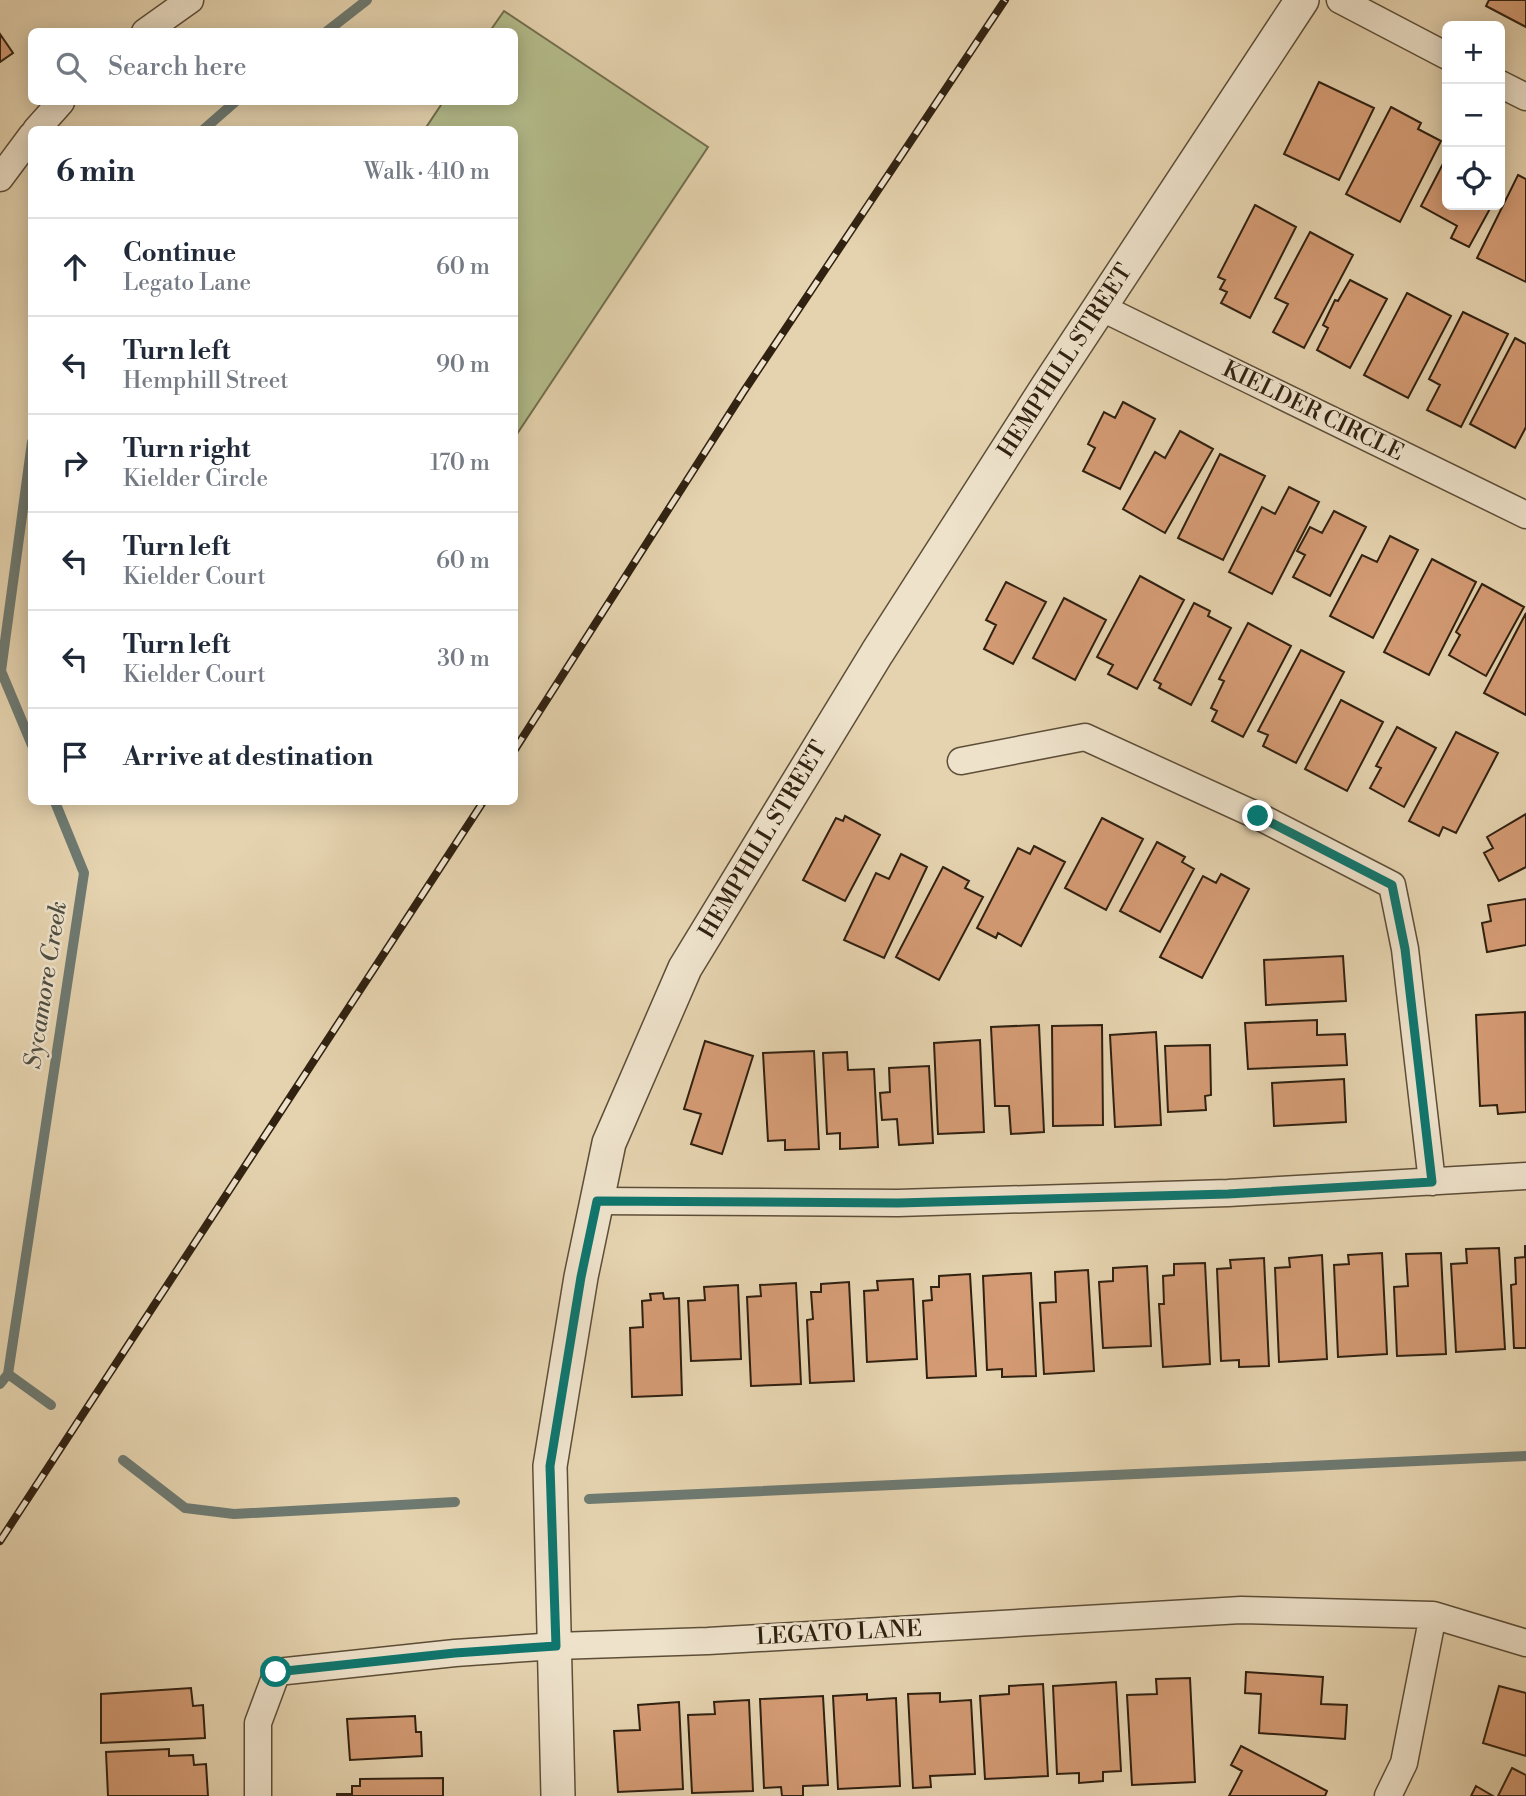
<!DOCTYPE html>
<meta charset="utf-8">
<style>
:root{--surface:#fff;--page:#f2f2f3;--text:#1f2937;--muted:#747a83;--line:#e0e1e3}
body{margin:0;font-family:"Libre Bodoni",serif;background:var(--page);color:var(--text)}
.controls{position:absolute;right:21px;top:21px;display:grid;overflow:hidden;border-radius:10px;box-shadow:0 4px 18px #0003}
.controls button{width:63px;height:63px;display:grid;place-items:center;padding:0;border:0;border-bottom:2px solid var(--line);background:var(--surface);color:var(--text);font:35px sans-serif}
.stop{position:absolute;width:21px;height:21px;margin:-16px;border:5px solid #0f766e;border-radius:50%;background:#fff}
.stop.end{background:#0f766e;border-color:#fff;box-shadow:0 2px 7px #0008}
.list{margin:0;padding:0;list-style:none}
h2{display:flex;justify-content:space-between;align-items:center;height:91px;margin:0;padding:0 28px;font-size:30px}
h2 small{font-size:23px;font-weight:400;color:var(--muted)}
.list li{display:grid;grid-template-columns:46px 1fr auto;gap:21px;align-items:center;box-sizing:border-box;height:98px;padding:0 28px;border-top:2px solid var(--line)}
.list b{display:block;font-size:26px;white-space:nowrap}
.list p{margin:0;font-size:23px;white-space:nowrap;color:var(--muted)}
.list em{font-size:23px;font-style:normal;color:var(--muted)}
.icon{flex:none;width:38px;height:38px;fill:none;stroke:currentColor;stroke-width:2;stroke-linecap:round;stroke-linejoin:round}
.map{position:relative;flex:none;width:1526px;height:1796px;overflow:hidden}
.search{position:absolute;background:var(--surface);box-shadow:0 4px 18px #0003;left:28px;top:28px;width:490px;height:77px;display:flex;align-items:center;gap:18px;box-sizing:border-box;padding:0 24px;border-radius:10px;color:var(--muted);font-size:26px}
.panel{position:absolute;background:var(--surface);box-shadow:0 4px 18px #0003;left:28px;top:126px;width:490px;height:679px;border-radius:10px}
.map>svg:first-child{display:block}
</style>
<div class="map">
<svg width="1526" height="1796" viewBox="0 0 1526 1796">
<rect width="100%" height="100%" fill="#e5d3af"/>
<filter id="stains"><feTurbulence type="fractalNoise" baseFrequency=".00286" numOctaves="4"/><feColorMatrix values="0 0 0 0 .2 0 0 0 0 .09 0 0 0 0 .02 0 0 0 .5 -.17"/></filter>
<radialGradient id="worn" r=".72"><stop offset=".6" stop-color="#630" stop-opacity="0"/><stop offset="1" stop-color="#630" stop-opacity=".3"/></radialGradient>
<path fill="#b4bc8b" stroke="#726e4e" stroke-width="2" d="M504 11 708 147 515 437 514 130 425 129 443 102H514V32L490 31Z"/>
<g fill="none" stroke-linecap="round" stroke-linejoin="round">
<path stroke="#6e7a72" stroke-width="10" d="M326 32 367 0
M203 130 235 102
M32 442 1 671 32 745
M8 1374 51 1405
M0 1384 8 1374 84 873 55 802
M123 1460 185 1508 234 1514 455 1502
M589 1499 1526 1456"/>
</g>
<path fill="#d49b74" stroke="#302111" stroke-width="2" d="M1489 0H1526V27L1486 6Z
M0 34 13 53 0 62Z
M1319 82 1374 108 1339 180 1284 154Z
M1391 107 1421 123 1418 129 1441 141 1400 222 1346 194Z
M1447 156V205H1492L1469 247 1451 238 1457 226 1421 206Z
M1518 175 1526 179V282L1477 258Z
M1255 205 1296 227 1250 318 1221 303 1227 292 1220 289 1225 280 1218 277Z
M1310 232 1353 255 1304 348 1273 332 1288 304 1275 298Z
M1350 280 1387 299 1350 368 1317 350 1328 328 1323 325 1335 300 1338 301Z
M1407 293 1451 316 1408 398 1364 375Z
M1463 312 1508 334 1461 427 1427 410 1440 385 1429 379Z
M1515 338 1526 344V427L1515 448 1470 424Z
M1123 402 1155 419 1120 489 1083 471 1095 448 1088 444 1104 412 1115 418Z
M1180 431 1213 449 1165 533 1123 509 1155 452 1165 458Z
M1220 454 1265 476 1223 560 1178 538Z
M1289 487 1319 502 1272 594 1229 572 1262 507 1275 514Z
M1334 511 1366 527 1330 596 1293 577 1305 555 1297 551 1310 527 1322 533Z
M1390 536 1418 550 1373 638 1330 616 1362 555 1377 562Z
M1432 559 1476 582 1429 675 1384 652Z
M1140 576 1184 600 1137 689 1108 674 1113 665 1097 657Z
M1006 582 1046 602 1013 664 984 649 996 625 986 620Z
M1482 584 1524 607 1486 676 1449 655 1460 635 1456 632Z
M1064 598 1106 620 1075 680 1033 658Z
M1194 603 1210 611 1208 616 1231 628 1191 705 1159 688 1161 684 1154 680Z
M1526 613V715L1484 693Z
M1248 623 1291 646 1243 737 1212 721 1217 711 1211 708 1224 681 1219 679Z
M1301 650 1344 672 1296 763 1263 746 1268 735 1258 731Z
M1341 700 1383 722 1347 791 1305 769Z
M1397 727 1436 748 1404 807 1370 788 1381 768 1376 766Z
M1456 732 1498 753 1456 833 1443 827 1439 836 1409 821Z
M1526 814V867L1499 881 1484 853 1493 848 1487 837Z
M845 816 880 835 845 901 803 880 836 818 843 821Z
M1102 818 1143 839 1106 910 1065 888Z
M1157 842 1185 857 1182 862 1194 869 1160 932 1120 911Z
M1034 846 1065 862 1021 946 998 933 996 938 977 928 1018 848 1030 854Z
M901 854 927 867 884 958 844 940 876 873 889 879Z
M943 867 969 881 965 888 983 897 939 980 896 957Z
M1221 874 1249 889 1202 978 1160 957 1203 876 1216 883Z
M1526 899V945L1487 952 1482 923 1491 921 1488 905Z
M1343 956 1346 1001 1266 1005 1264 960Z
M1525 1012 1526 1112 1498 1114 1497 1105 1480 1106 1476 1015Z
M1317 1020V1035L1345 1034 1347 1065 1248 1069 1245 1023Z
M1039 1025 1044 1132 1011 1134 1009 1106H995L991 1027Z
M1102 1025 1103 1125 1053 1126 1052 1026Z
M1156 1032 1161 1125 1115 1127 1110 1035Z
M980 1040 984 1132 938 1134 934 1043Z
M705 1041 753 1056 722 1154 691 1144 701 1114 684 1109Z
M1210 1045 1211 1095 1205 1096 1206 1110 1168 1112 1165 1046Z
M814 1051 819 1149 785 1150V1140L768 1141 763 1053Z
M847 1052 848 1070 874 1069 878 1147 840 1149V1133L827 1134 823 1053Z
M929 1066 933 1143 899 1145 897 1119 882 1120 880 1093 890 1092 889 1068Z
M1344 1079 1346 1122 1274 1126 1272 1083Z
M1525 1246H1526V1348H1514L1511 1285 1516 1284 1515 1258 1525 1257Z
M1499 1248 1505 1349 1456 1352 1451 1264 1467 1263 1466 1249Z
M1382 1253 1387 1354 1338 1357 1334 1265 1349 1264 1348 1255Z
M1441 1253 1446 1354 1397 1356 1394 1287 1408 1286 1406 1254Z
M1322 1255 1327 1359 1279 1362 1275 1268 1290 1267 1289 1258Z
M1264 1258 1269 1366 1239 1367V1360L1221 1361 1217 1269 1231 1268 1230 1260Z
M1205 1263 1210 1364 1163 1367 1159 1304H1164L1163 1276 1174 1275V1264Z
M1147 1266 1151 1346 1103 1348 1099 1282 1113 1281V1268Z
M1088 1270 1094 1371 1044 1374 1040 1303 1056 1302 1055 1272Z
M1031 1273 1036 1376 1002 1377V1369L987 1370 983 1276Z
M970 1274 976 1376 927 1378 923 1301 932 1300 931 1287H939V1276Z
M913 1279 917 1359 867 1362 864 1291 878 1290 877 1281Z
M849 1282 854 1381 810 1383 807 1320 813 1319 811 1292H821V1284Z
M796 1283 801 1384 751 1386 747 1297 761 1296 760 1285Z
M738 1285 741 1359 691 1361 688 1301 705 1300 704 1287Z
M663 1293 664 1299 679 1298 682 1395 632 1397 630 1328 643 1327 642 1301 651 1300 650 1294Z
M1246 1672 1323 1677 1321 1704 1347 1705 1345 1739 1259 1733 1261 1694 1245 1693Z
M1190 1678 1195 1782 1132 1785 1127 1695 1157 1694 1156 1679Z
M1116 1682 1121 1771 1103 1772V1781L1079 1783V1773L1057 1774 1053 1686Z
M1043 1684 1048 1776 985 1779 980 1696 1009 1694V1686Z
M1499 1686 1526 1693V1756L1483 1743Z
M191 1688 193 1706 203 1705 205 1738 101 1743V1694Z
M940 1693V1702L971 1700 975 1774 930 1776 931 1787 913 1788 908 1694Z
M867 1694V1700L896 1698 900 1786 838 1789 833 1696Z
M823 1696 828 1785 803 1786V1796H782L781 1787 764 1788 760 1699Z
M749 1700 753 1791 692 1793 688 1715 715 1714 714 1702Z
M679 1702 683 1789 618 1792 614 1731 640 1730 638 1705Z
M415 1716 416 1732H421L422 1756 350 1760 347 1719Z
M1241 1746 1327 1791 1325 1796H1229L1242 1771 1231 1765Z
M169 1749V1756L193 1755 194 1765 206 1764 208 1796H108L106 1752Z
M1512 1768 1526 1775V1796H1498Z
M443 1778V1796H337V1794H352V1786H360V1779Z
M1476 1786 1493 1796H1471Z"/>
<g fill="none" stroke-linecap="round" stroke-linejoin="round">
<defs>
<path id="minor" d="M1340 0 1447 56
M145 32 190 0
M1500 84 1526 97
M36 130 61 102
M0 178 32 135
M1100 307 1526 515
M961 761 1085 737 1258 816 1392 885 1405 949 1432 1182
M597 1201 898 1203 1228 1193 1526 1176
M258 1796V1723L277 1672 455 1653 556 1646 708 1641 1241 1610 1433 1615 1526 1643
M1388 1796 1404 1763 1433 1615"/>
<path id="tertiary" d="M558 1796 550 1466 581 1277 609 1143 685 968 877 653 1048 386 1302 0"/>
</defs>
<use href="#minor" stroke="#5d4e38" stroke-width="29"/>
<use href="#tertiary" stroke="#5d4e38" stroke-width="36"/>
<use href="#minor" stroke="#eee2cb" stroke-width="26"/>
<use href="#tertiary" stroke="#eee2cb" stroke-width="33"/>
<defs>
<path id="rail" d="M514 751 744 391 1005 0
M0 1541 483 802"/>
</defs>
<use href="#rail" stroke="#302111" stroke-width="8"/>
<use href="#rail" stroke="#eee2cb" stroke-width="5" stroke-dasharray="16" stroke-linecap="butt"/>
</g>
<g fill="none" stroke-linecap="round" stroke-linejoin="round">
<path stroke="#0f766e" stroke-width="9" d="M276 1672 455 1653 556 1646 550 1466 581 1277 597 1201 898 1203 1228 1194 1432 1182 1405 949 1392 885 1258 816"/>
</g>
<g text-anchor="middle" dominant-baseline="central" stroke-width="5" stroke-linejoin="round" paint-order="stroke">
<g font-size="23" fill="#302111" stroke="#eee2cb">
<text transform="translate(1065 361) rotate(-57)">HEMPHILL STREET</text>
<text transform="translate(1313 411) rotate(26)">KIELDER CIRCLE</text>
<text transform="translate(763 840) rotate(-59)">HEMPHILL STREET</text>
<text transform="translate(839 1633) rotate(-3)">LEGATO LANE</text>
</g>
<g font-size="24" font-style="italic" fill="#4f4e42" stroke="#eee2cb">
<text transform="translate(46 985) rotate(-81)">Sycamore Creek</text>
</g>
</g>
<rect width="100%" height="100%" filter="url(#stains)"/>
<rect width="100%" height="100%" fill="url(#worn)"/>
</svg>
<div class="controls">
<button>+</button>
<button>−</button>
<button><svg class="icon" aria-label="locate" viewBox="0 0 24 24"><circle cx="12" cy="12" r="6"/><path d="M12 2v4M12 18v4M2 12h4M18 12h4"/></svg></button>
</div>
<div class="stop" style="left:276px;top:1672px"></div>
<div class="stop end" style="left:1258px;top:816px"></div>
<div class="search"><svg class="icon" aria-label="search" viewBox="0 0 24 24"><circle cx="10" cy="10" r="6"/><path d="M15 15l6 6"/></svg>Search here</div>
<section class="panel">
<h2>6 min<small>Walk · 410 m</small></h2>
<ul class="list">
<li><svg class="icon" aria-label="ahead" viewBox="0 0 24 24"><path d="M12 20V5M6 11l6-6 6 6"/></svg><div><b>Continue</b><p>Legato Lane</p></div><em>60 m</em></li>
<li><svg class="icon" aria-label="left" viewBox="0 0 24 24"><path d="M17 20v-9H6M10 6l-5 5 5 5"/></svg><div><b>Turn left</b><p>Hemphill Street</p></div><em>90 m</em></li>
<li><svg class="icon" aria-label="right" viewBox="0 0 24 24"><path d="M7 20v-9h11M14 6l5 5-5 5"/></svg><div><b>Turn right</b><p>Kielder Circle</p></div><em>170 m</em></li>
<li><svg class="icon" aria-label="left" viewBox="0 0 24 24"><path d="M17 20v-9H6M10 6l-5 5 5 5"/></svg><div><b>Turn left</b><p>Kielder Court</p></div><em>60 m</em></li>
<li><svg class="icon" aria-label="left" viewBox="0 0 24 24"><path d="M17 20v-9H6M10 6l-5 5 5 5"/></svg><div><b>Turn left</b><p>Kielder Court</p></div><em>30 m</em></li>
<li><svg class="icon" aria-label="arrive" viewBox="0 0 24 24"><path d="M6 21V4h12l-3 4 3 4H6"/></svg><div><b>Arrive at destination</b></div></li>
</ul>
</section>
</div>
